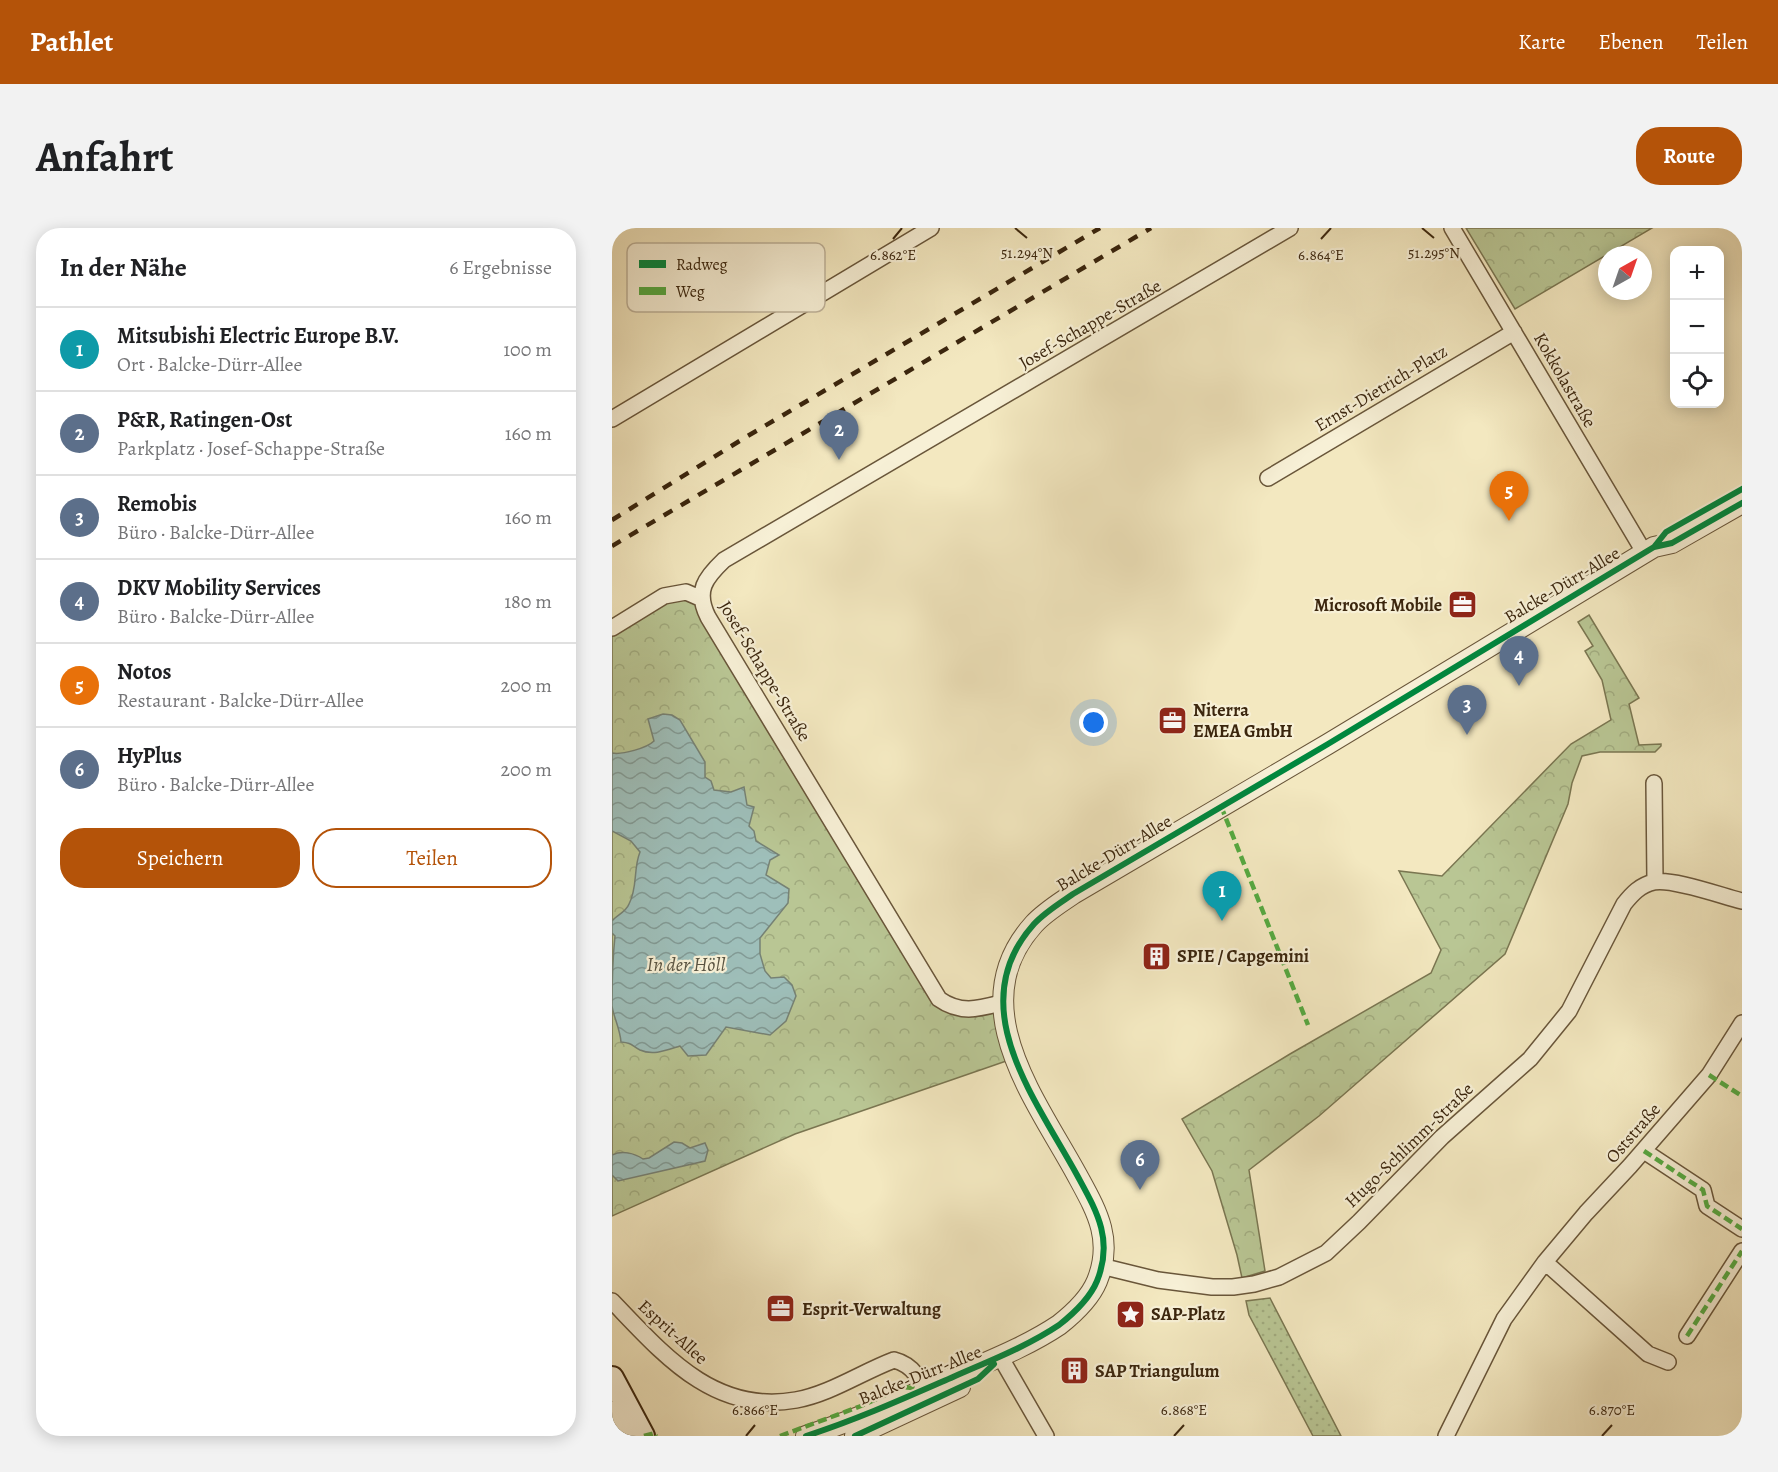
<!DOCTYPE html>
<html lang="de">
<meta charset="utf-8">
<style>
:root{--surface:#fff;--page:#f2f2f2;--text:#202124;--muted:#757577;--line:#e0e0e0;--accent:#b45309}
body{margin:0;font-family:Alegreya,serif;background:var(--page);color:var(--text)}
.controls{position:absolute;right:18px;top:18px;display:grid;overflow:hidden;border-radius:12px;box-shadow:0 3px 15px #0003}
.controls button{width:54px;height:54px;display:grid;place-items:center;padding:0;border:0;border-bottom:2px solid var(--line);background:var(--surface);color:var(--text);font:30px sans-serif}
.compass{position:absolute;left:986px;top:18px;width:54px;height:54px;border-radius:50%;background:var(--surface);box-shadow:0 3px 15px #0003;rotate:40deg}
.you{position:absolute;left:482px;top:495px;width:21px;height:21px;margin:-15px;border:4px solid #fff;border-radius:50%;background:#1a73e8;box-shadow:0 0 0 9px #1a73e833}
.badge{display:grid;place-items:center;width:39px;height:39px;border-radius:50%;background:var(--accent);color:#fff;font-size:20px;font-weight:700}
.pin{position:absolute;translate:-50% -50px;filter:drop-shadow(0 2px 3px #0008)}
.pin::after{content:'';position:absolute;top:32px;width:21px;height:18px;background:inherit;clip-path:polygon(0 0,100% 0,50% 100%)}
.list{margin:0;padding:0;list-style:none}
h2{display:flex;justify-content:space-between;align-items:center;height:78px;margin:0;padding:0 24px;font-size:26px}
h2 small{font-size:20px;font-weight:400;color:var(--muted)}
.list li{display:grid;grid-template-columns:39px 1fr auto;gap:18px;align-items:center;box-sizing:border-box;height:84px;padding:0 24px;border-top:2px solid var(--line)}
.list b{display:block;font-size:22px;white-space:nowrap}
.list p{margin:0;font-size:20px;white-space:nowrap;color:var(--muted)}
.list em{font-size:20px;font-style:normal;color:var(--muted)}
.actions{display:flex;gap:12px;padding:18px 24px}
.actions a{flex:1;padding:14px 0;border:2px solid var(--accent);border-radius:24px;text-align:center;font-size:21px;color:var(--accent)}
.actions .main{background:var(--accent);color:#fff}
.icon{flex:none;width:33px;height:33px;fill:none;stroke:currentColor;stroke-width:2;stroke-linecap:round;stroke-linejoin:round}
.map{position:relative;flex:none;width:1130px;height:1208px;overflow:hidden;border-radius:24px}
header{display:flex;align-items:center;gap:36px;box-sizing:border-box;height:84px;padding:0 30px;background:var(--accent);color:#fff}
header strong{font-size:28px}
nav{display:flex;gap:33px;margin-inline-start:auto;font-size:21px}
.intro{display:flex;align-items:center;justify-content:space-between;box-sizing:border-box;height:144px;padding:0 36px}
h1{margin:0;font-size:42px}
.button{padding:15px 27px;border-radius:24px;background:var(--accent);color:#fff;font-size:21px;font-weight:700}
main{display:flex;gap:36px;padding:0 36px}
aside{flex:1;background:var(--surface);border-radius:24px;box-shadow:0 3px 15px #0003}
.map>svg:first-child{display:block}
</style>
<header>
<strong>Pathlet</strong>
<nav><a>Karte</a><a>Ebenen</a><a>Teilen</a></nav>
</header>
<div class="intro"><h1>Anfahrt</h1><a class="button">Route</a></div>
<main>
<aside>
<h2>In der Nähe<small>6 Ergebnisse</small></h2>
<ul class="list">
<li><span class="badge" style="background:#0f9aa8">1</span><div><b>Mitsubishi Electric Europe B.V.</b><p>Ort · Balcke-Dürr-Allee</p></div><em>100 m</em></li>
<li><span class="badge" style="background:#5c6f8a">2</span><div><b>P&amp;R, Ratingen-Ost</b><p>Parkplatz · Josef-Schappe-Straße</p></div><em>160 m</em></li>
<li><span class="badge" style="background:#5c6f8a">3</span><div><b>Remobis</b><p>Büro · Balcke-Dürr-Allee</p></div><em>160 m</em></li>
<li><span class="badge" style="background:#5c6f8a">4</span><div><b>DKV Mobility Services</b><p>Büro · Balcke-Dürr-Allee</p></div><em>180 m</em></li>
<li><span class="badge" style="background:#e8710a">5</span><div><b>Notos</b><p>Restaurant · Balcke-Dürr-Allee</p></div><em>200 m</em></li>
<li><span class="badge" style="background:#5c6f8a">6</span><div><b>HyPlus</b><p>Büro · Balcke-Dürr-Allee</p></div><em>200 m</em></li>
</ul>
<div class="actions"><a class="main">Speichern</a><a>Teilen</a></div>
</aside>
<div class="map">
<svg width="1130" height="1208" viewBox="0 0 1130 1208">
<defs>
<pattern id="grass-dots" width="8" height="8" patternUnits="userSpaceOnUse" patternTransform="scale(1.5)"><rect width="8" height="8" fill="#b9c694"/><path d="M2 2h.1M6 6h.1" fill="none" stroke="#a0aa7e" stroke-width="1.8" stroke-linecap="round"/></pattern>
<pattern id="park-crowns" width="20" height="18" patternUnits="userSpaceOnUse" patternTransform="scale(1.5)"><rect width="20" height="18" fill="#b9c694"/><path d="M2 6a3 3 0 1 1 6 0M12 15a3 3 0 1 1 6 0" fill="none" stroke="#a0aa7e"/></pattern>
<pattern id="water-waves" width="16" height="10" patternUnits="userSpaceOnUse" patternTransform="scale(1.5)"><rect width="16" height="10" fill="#9ebfba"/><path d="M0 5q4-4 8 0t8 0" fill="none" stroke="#829b96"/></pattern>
</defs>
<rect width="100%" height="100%" fill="#f3e8c0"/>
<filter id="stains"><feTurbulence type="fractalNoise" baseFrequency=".00333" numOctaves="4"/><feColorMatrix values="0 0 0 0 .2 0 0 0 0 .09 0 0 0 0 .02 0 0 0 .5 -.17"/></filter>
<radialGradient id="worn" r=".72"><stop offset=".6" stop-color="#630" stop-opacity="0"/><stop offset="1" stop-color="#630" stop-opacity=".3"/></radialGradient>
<path fill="url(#grass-dots)" stroke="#7a7651" stroke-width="1.5" d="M658 1070 729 1208H701L637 1087 634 1073Z"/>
<path fill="url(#park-crowns)" stroke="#7a7651" stroke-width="1.5" d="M854 0H1040L903 81Z
M90 371 336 777 389 775 403 830 183 906 0 988V400L43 373Z
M977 387 1027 470 1017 476 1027 517 1049 516V518L1043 524H988L970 528 960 555 956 576 893 726 707 888 637 942 653 1043 630 1050 625 1027 600 943 570 891 678 826 819 745 829 722 787 643 830 648 959 516 999 492 990 452 973 423 981 418 966 394Z"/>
<path fill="url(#water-waves)" stroke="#768275" stroke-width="1.5" d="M51 486 60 487 68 492 93 534V549L99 553 102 562 119 564 132 559 135 577 142 579 137 598 142 603 144 613 167 627 158 632 154 647 177 661 176 675 148 710V726L153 743 159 750 172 749 180 757 184 768 174 793 158 807 114 799 94 827 76 828 68 818C55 822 41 828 28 822 19 817 20 815 9 814 8 801 2 790 0 778 0 758 1 727 3 708L0 705V693C5 687 14 684 17 676 26 659 21 641 28 624L19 613 0 603V525C10 527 35 520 42 513L36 491Z
M62 914 70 915 78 920 93 915 96 922 93 933 6 953 0 947V927C10 922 22 925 31 931L37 930Z"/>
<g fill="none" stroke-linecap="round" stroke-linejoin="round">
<defs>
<path id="minor" d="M840 0 1032 324
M0 191 319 0
M656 250 902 104
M0 400 52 368 74 364 90 371
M1042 555 1043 653
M389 775C366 781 348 786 327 771L96 389C83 363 93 350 112 332L678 0
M1032 923 1091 962 1095 978 1130 1001
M933 1034 1036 1126 1056 1134
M489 1038 546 1052 600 1059H621L642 1056 667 1049 714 1025 747 994 830 909 918 831 957 783 1012 676C1020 666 1028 657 1042 654 1060 650 1110 668 1130 673
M0 1073C51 1126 102 1187 184 1172 218 1166 250 1144 282 1132 302 1137 310 1153 316 1172
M1075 1108 1130 1023
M389 1130 434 1208
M834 1208 892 1091 933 1034 974 985 1018 938 1097 847 1130 795"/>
<path id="tertiary" d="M194 1208C244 1192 293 1170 341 1149 377 1133 414 1119 447 1097 461 1086 478 1070 485 1053 502 1011 484 982 465 947 423 870 349 777 422 696 433 684 448 675 461 666L716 516 1042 319 1060 315 1130 275
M243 1208 348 1159"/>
<path id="secondary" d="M0 1150 31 1208
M0 1185 11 1208"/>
</defs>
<use href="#minor" stroke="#69563a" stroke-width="18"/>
<use href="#tertiary" stroke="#69563a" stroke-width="22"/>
<use href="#secondary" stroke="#3b260e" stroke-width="26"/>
<use href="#minor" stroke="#f7f0d6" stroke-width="15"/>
<use href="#tertiary" stroke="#f7f0d6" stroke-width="20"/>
<use href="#secondary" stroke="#f7f0d6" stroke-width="22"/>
<path stroke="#3b260e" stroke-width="4.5" stroke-dasharray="10 10" stroke-linecap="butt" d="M0 292 134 209 488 0
M0 318 539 0"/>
<path stroke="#55aa41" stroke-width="4.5" stroke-dasharray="9 4.5" stroke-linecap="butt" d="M609 578 696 797
M1097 847 1130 868
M1032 923 1091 962 1095 978 1130 1001
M1075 1108 1130 1023
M32 1208 43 1205 44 1208
M168 1208 249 1178 291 1159 309 1161"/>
<defs>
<path id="cycleway" d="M1042 319 1054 304 1130 261
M194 1208C244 1192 293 1170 341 1149 377 1133 414 1119 447 1097 461 1086 478 1070 485 1053 502 1011 484 982 465 947 423 870 349 777 422 696 433 684 448 675 461 666L716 516 1042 319 1060 315 1130 275
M243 1208 366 1151 382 1136"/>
</defs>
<use href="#cycleway" stroke="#f7f0d6" stroke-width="10"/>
<use href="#cycleway" stroke="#00873e" stroke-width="6"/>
</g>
<path fill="none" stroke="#3b260e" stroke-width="2" d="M403 0 415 10M810 0 822 10M281 11 290 0M709 11 719 0M134 1208 143 1197M562 1208 572 1197M990 1208 1000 1197"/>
<defs>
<symbol id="office-square" viewBox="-11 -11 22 22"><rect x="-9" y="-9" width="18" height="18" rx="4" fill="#8f2418" stroke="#f7f0d6"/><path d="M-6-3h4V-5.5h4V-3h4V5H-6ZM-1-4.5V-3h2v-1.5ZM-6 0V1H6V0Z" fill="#fff"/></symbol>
<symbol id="building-square" viewBox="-11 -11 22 22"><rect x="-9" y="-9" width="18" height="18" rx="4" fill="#8f2418" stroke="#f7f0d6"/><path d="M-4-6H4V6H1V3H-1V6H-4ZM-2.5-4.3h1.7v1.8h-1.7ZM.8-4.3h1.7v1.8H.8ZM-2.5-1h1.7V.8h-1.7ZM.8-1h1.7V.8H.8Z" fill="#fff"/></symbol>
<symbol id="sight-square" viewBox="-11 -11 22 22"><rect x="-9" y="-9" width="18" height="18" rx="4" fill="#8f2418" stroke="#f7f0d6"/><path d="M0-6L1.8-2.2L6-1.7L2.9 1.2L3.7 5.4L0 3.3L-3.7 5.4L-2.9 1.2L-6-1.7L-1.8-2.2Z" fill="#fff"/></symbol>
</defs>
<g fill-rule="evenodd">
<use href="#office-square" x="834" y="360" width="33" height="33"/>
<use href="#office-square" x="544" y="476" width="33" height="33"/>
<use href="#building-square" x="528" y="712" width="33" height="33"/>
<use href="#office-square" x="152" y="1064" width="33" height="33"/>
<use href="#sight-square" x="502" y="1070" width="33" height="33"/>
<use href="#building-square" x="446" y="1126" width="33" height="33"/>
</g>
<g text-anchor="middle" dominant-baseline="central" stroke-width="4.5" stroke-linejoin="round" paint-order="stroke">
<g font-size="18" fill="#3b260e" stroke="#f7f0d6">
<text transform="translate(478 96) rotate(-30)">Josef-Schappe-Straße</text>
<text transform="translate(953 152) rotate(60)">Kokkolastraße</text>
<text transform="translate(769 160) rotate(-31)">Ernst-Dietrich-Platz</text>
<text transform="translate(950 357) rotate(-31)">Balcke-Dürr-Allee</text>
<text transform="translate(153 443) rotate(59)">Josef-Schappe-Straße</text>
<text transform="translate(502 625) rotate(-31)">Balcke-Dürr-Allee</text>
<text transform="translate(1021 905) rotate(-49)">Oststraße</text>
<text transform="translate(797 917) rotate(-44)">Hugo-Schlimm-Straße</text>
<text transform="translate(61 1104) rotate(42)">Esprit-Allee</text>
<text transform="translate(308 1147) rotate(-22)">Balcke-Dürr-Allee</text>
</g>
<g font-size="18" font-weight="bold" fill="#3b260e" stroke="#f7f0d6" text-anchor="start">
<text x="830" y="377" text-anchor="end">Microsoft Mobile</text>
<text x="581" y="482">Niterra<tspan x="581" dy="21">EMEA GmbH</tspan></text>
<text x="565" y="728">SPIE / Capgemini</text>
<text x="190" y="1081">Esprit-Verwaltung</text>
<text x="539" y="1086">SAP-Platz</text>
<text x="483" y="1143">SAP Triangulum</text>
</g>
<g font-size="20" font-style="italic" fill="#595442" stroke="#f7f0d6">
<text x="74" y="736">In der Höll</text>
</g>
</g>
<rect x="15" y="15" width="198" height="69" rx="9" fill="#f7f0d6" stroke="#bfb39a" stroke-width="1.5"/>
<rect x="27" y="32" width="27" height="8" fill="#00873e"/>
<rect x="27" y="59" width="27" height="8" fill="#55aa41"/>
<g font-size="16" fill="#3b260e">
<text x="64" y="42">Radweg</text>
<text x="64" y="69">Weg</text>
</g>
<g font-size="15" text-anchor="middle" fill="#3b260e" stroke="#f7f0d6" stroke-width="4.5" stroke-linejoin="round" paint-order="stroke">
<text x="415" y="30">51.294°N</text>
<text x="822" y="30">51.295°N</text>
<text x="281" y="32">6.862°E</text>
<text x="709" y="32">6.864°E</text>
<text x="143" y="1187">6.866°E</text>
<text x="572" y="1187">6.868°E</text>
<text x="1000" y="1187">6.870°E</text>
</g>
<rect width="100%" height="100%" filter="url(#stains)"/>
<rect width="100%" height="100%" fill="url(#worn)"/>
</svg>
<div class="controls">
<button>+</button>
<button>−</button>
<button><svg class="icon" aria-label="locate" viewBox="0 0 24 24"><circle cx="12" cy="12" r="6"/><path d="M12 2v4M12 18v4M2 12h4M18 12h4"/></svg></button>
</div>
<svg class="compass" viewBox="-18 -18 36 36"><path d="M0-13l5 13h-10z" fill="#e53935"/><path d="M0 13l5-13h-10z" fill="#757577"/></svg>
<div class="you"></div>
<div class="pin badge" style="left:610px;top:693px;background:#0f9aa8">1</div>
<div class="pin badge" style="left:227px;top:232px;background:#5c6f8a">2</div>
<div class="pin badge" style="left:855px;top:507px;background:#5c6f8a">3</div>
<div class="pin badge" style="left:907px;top:458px;background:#5c6f8a">4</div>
<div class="pin badge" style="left:897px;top:293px;background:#e8710a">5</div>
<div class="pin badge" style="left:528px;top:962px;background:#5c6f8a">6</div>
</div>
</main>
